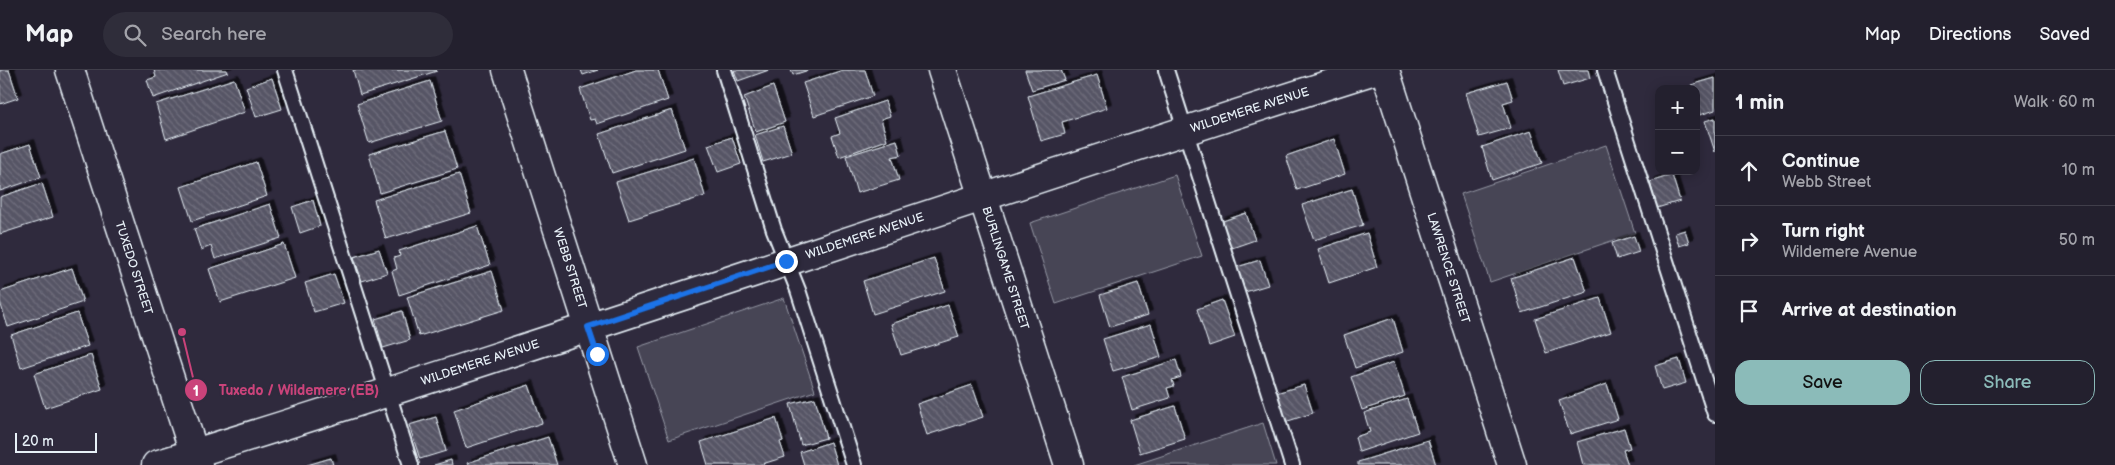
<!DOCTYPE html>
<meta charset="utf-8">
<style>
:root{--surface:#23202e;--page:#2f2d3a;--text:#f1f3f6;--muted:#a3a3aa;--line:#403e4a;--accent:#8bbbb9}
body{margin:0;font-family:"Balsamiq Sans",sans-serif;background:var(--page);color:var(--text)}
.controls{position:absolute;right:15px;top:15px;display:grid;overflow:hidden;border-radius:10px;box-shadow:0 2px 12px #0003}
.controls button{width:45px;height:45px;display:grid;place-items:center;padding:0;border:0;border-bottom:1px solid var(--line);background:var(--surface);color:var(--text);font:25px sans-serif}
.scale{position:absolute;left:15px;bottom:12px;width:82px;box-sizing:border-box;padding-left:5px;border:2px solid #e8f1f8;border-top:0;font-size:14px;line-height:18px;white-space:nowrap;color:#e8f1f8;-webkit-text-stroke:4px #2f2a3d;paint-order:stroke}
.stop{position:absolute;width:15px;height:15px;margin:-11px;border:4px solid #1a73e8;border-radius:50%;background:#fff}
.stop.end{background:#1a73e8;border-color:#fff;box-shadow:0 1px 5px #0008}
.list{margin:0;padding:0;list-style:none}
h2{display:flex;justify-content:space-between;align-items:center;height:65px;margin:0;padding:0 20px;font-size:21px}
h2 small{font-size:16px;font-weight:400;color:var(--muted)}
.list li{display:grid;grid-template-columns:32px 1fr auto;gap:15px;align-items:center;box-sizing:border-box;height:70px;padding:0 20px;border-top:1px solid var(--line)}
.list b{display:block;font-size:19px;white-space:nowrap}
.list p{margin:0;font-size:16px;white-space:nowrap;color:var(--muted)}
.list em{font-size:16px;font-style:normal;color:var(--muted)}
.actions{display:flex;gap:10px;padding:15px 20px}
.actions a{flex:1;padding:11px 0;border:1px solid var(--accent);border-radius:15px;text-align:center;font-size:18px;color:var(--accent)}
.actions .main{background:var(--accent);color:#111}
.icon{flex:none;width:28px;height:28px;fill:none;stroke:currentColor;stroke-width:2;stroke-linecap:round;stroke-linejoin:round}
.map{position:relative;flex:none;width:1715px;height:395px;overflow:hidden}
header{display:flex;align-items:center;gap:30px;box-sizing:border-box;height:70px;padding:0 25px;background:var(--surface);border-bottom:1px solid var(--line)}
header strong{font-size:24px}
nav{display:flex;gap:28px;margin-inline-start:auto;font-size:18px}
.search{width:350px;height:45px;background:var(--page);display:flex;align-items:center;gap:12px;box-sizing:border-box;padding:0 18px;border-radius:28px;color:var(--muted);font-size:19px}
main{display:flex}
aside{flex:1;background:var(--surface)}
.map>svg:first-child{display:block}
</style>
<header>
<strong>Map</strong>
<div class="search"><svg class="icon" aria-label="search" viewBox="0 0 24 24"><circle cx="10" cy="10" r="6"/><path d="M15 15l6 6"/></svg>Search here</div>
<nav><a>Map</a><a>Directions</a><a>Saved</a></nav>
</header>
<main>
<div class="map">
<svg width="1715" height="395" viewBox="0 0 1715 395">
<defs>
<pattern id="building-back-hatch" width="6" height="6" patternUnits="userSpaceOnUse" patternTransform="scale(1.25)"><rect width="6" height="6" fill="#575565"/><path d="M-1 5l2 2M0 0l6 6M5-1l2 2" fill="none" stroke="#6f6e7c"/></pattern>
<filter id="shadow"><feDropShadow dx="4.5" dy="-4.5" stdDeviation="0" flood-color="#0009"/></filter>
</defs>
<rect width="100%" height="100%" fill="#2f2a3d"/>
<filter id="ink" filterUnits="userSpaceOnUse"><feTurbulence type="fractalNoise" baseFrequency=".02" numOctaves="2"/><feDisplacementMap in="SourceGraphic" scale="10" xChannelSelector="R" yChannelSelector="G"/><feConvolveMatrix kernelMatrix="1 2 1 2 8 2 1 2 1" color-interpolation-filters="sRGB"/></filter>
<g filter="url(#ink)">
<path fill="#464455" stroke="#979aa6" d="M1606 75 1635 163 1490 212 1461 124Z
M1175 105 1202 186 1056 234 1030 153Z
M784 228 815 321 669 370 638 277Z
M1263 353 1276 395H1134Z"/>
<path fill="url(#building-back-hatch)" stroke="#e8f1f8" filter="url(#shadow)" d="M0 0H9L18 28 0 34Z
M154 0H227L228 2 153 28 147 10 156 7Z
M353 0H436L437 1 360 25Z
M581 0H598L583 5Z
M636 0H658L668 30 597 54 595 49 590 50 580 19Z
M734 0H769L738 11Z
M791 0H809L793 5Z
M843 0H865L873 26 814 46 803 13Z
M1025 0H1061L1065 10 1032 20Z
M1558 0H1588L1590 8 1563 16Z
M1097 5 1107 38 1062 52 1065 64 1041 71 1028 26Z
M272 8 282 39 256 47 246 17Z
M1715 8V40L1700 45 1696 31V19H1692L1691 15Z
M234 9 245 42 166 69 156 34Z
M430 11 442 51 369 73 357 34Z
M1507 11 1513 30 1503 33 1511 58 1479 67 1466 23Z
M773 16 785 52 756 62 744 27Z
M885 31 890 46 881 49 887 70 839 87 832 66 840 63 835 48Z
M672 40 685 79 612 103 599 64Z
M1715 48V82L1705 51Z
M783 56 792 83 763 92 755 65Z
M445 61 457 99 380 123 369 84Z
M1531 61 1542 93 1492 110 1482 77Z
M732 67 741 94 718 102 708 75Z
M1334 69 1345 104 1297 120 1286 86Z
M897 70 901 85 892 87 899 110 857 123 846 86Z
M30 74 41 107 0 121V84Z
M694 88 705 126 629 150 616 112Z
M256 92 267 126 192 151 181 117Z
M459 104 471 143 386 169 374 130Z
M1672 105 1680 131 1657 138 1650 112Z
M42 113 53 147 0 164V127Z
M1352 119 1363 155 1314 170 1302 135Z
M313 130 320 156 300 163 292 137Z
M270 134 281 168 215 189 211 176 201 180 194 159Z
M1246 143 1255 170 1229 179 1220 152Z
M477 156 490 195 399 225 392 201 397 199 394 188 400 186 399 181Z
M1685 160 1689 173 1679 176 1675 163Z
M1367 163 1377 197 1329 213 1318 179Z
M1634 166 1639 182 1617 189 1612 173Z
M284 174 295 208 220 232 209 199Z
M379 179 387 203 362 211 354 187Z
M1575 187 1587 222 1522 243 1511 208Z
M934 188 945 221 873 244 863 211Z
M1260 190 1268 215 1245 222 1237 197Z
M72 198 83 232 8 257 0 232V222Z
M492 201 504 240 419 266 407 227Z
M334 204 344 233 314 242 305 213Z
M1138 213 1148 245 1110 257 1100 225Z
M1600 228 1611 262 1546 283 1535 249Z
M1222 230 1235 267 1209 276 1197 239Z
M948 235 959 267 901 285 891 254Z
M402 241 410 270 383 278 375 249Z
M77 243 88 276 21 298 11 265Z
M1393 248 1403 282 1355 298 1344 265Z
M1151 254 1161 287 1113 301 1103 269Z
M91 285 102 319 45 338 34 304Z
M1679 289 1686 313 1662 320 1655 296Z
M1176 290 1181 307 1172 310 1174 316 1167 318 1170 328 1132 340 1122 307Z
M1394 292 1405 326 1362 340 1351 307Z
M1607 314 1618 349 1570 364 1559 331Z
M529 315 542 353 466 378 454 340Z
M972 315 983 347 927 365 917 334Z
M1304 315 1313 343 1285 352 1276 323Z
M815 328 826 368 801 375 790 334Z
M1407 329 1418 362 1359 382 1355 367 1370 362 1364 343Z
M1175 336 1185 369 1140 383 1130 350Z
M436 347 446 381 420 389 409 355Z
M776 348 783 371 780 372 785 387 759 395H708L701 372Z
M1624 358 1630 378 1623 380 1628 395H1583L1577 372Z
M548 367 557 395H468L467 393Z
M1428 370 1436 395H1358V392Z
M830 372 837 395H804L800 382Z
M331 388 333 395H307Z
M451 390 452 395H434Z"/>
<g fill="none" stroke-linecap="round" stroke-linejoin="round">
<defs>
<path id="service" d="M285 0 411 395
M724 0 774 160 798 220 854 395
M1166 0 1292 395
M1605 0 1715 344"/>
<g id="minor">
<path id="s1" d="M70 0 198 395"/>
<path id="s2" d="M507 0 633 395"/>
<path id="s3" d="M942 0 1069 395"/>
<path id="s4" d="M1385 0 1512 395"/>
<path id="s5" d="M156 395C564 270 967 128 1375 0"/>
</g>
</defs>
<use href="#service" stroke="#e8f1f8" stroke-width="18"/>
<use href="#minor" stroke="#e8f1f8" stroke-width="31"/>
<use href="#service" stroke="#2f2a3d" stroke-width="14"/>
<use href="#minor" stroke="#2f2a3d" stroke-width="28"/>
</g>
</g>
<g fill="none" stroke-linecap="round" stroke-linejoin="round" filter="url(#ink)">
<path stroke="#1a73e8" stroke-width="6" d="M597 284 588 257 786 191"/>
</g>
<g text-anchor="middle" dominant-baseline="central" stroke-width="4" stroke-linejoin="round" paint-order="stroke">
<g font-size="12" fill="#e8f1f8" stroke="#2f2a3d">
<text stroke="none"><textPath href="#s5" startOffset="1150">WILDEMERE AVENUE</textPath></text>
<text stroke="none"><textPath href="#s5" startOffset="745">WILDEMERE AVENUE</textPath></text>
<text stroke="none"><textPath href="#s1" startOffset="208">TUXEDO STREET</textPath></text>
<text stroke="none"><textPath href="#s3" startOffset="208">BURLINGAME STREET</textPath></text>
<text stroke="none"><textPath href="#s2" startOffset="208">WEBB STREET</textPath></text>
<text stroke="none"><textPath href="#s4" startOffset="208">LAWRENCE STREET</textPath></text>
<text stroke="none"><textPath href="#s5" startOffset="340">WILDEMERE AVENUE</textPath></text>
</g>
</g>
<path fill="none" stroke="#ca437a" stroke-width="2" d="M182 262L196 320"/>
<g fill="#ca437a" stroke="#2f2a3d" stroke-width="2">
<circle cx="182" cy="262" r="5"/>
<circle cx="196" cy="320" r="12"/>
</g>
<g font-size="15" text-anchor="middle" font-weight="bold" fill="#fff">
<text x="196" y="326">1</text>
</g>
<g font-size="14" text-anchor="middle" font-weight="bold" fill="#ca437a" stroke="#2f2a3d" stroke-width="4" stroke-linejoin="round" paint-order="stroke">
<text x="299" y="325">Tuxedo / Wildemere (EB)</text>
</g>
</svg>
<div class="controls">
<button>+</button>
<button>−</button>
</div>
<div class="scale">20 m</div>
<div class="stop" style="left:597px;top:284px"></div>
<div class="stop end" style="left:786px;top:191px"></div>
</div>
<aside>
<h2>1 min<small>Walk · 60 m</small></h2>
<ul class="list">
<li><svg class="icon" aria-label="ahead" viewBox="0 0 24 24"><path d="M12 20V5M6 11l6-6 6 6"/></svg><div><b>Continue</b><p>Webb Street</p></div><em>10 m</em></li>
<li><svg class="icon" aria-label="right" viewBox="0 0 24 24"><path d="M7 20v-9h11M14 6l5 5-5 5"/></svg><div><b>Turn right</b><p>Wildemere Avenue</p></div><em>50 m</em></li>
<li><svg class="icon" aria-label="arrive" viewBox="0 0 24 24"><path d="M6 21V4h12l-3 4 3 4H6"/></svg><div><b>Arrive at destination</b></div></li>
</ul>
<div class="actions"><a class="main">Save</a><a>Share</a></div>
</aside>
</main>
